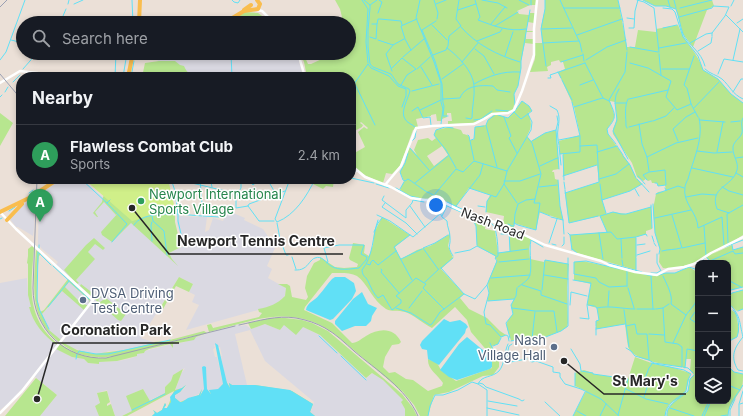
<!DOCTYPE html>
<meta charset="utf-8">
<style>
:root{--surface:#171b24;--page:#242831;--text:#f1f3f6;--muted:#9ea1a6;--line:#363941;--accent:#2563eb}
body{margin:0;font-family:Inter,sans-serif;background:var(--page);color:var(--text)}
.controls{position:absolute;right:12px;bottom:12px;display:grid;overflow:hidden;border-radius:8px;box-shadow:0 2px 6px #0003}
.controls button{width:36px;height:36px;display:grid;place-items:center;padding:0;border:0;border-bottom:1px solid var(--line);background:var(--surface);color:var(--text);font:20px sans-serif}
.you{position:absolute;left:436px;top:205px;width:14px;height:14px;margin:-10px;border:3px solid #fff;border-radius:50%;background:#1a73e8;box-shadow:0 0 0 6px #1a73e833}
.badge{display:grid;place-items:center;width:26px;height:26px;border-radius:50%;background:var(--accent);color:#fff;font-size:13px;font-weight:700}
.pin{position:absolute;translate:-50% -33px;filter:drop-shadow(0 1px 2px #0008)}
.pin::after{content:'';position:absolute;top:21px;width:14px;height:12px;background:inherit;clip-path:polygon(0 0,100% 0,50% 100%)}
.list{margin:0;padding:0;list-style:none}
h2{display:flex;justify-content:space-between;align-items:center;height:52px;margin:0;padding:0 16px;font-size:17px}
h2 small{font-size:13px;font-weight:400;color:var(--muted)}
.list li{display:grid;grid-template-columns:26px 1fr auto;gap:12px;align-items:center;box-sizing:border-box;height:60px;padding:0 16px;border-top:1px solid var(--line)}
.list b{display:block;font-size:15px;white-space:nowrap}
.list p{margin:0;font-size:13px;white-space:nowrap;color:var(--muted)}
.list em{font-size:13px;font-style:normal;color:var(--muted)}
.icon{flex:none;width:22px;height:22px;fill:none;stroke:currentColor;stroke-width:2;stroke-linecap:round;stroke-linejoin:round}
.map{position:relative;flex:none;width:743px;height:416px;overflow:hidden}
.search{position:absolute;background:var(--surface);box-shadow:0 2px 6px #0003;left:16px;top:16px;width:340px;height:44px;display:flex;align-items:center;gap:10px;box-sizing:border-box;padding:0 14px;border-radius:22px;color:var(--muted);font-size:15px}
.panel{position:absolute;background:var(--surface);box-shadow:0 2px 6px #0003;left:16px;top:72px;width:340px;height:112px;border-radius:16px}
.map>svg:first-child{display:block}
</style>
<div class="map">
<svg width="743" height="416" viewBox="0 0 743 416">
<rect width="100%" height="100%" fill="#ebe0d7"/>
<path fill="#dad9e2" d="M163 53H297L303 77H209L208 75 195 76 158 63 157 54Z
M64 179H82L131 222 169 253 181 247H183L184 251 177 223V214L180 216 195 217H207L205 232 209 230 213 218 223 221 226 214 233 213 245 218 244 220 263 229 271 241 270 245 275 248 267 266 272 269 268 278 286 288 285 296 278 303 269 307 186 330 199 305 192 302 195 295 189 292 193 284 179 277 141 338 156 343 124 350 108 351 103 354H94L84 352 70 347 62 342 78 321 60 340 56 337H53L45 329 39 318 70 280 56 265 58 262 42 249 38 244V241L39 195 59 181H62Z
M35 197 34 228 33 236 18 227H16L10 219 20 207Z
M27 278 28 295 31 307H30L34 320 44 333 57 345 22 389 9 403 0 410V283Z
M239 324 241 326 246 325 251 329 265 324 280 330 284 325 303 327 320 335 366 378 373 373 381 378 393 388 403 400 402 403 405 409V416H315L308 410 311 411 314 402 265 361 250 330 235 334 247 385 240 386 232 385 229 383 230 388 226 383 221 356H222L220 347H218V345H214L215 348 213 349 215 357H217L223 384 218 390H209L211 394 207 390 206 367 203 369 204 389 200 396 199 394 180 402 175 398V395L184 389 186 386 175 391 181 374 185 368 173 375 171 381 165 387V393L149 401 143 389 127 396 132 411 122 416H115L107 390 97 393 100 404 95 406 99 416H40L57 395 34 376 59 346 57 349 72 357 84 359 88 363 99 364V362L118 361 129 359 137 356V354L144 353 145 351 168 345 171 344 173 347V344L185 342 196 337Z"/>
<path fill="#b7e68f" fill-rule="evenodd" d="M335 0H536V5H530L517 11 519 14 529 15 530 13H535L534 23 528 22 526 31H533V32H526V39H533L534 44 525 43 521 61V68L518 86 514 94 515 101 513 109 510 112 493 113 473 123 448 124V121H452L451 113H447V117L442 119V121H437L436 114 431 115V116L416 119 418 127 413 130 400 166 392 174 386 173 383 183C369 177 351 172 351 155L365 147 358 132 364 127 367 129 368 128 361 122 360 123 363 125 362 127 351 133V77H307L304 62 300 53H303L308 64H311L335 53H349V23H338L343 21 340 9Z
M545 0H618L627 47H635L638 30 656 32V29L678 25C684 43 698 52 703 70L718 79 731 94 743 103V235C724 248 686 272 663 268L659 262 660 250 655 233 653 209 656 194 658 192 666 191 665 185 658 186 657 183H652L651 180 648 181 646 179 643 181 637 177 632 163 613 134C612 128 615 126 616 121 618 115 615 108 615 102L610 101C614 116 618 115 607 129L608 134 630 165 636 178 642 184 630 191 602 200 606 213V214L613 212 626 214 651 207 652 229 646 231V234L636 237V270L577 253 572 249 570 235 607 232 600 216 569 223 565 193 599 182 597 165 563 176V154H560L559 141 580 135 574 107 558 72 565 69 563 62H560L559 60 551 62V65L547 67 548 71 530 72 535 59V43H542L541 27 545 9Z
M643 0H712L714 6 707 10 693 47 683 34 676 9 666 6H655Z
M245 12 258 13 265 18 264 19 260 17 256 19 247 18V20L241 21V22L226 23Z
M159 61H175L180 65 184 66C189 78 197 76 208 74L210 77H142L145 63Z
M522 101 529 106 532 111 528 113C532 123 532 127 527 136L531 141 545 133 556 130 559 169 553 170 552 172H554L555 179 558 180 560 206 563 220 540 212 536 230 514 223V230L503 224 504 216 486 212 487 201 490 195 469 188 456 207 440 198 423 199 410 196 400 190 404 181 400 172 405 163 409 147 417 155 414 150 418 140 428 138 432 141 436 138 434 135 436 130 450 127 461 130 463 134C468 135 469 135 470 140H474L475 127 486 125 488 120 495 114 508 118 514 112ZM442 146 448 155 434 166 427 156Z
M0 113 13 123 0 146Z
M298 179H334L333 187 326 186 323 189 313 184Z
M106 193C115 212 125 207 139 219L157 214 175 212V222L181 247 169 253 172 259 178 266 131 223 112 242 102 235 101 232 119 212 116 215 104 202 95 212 98 217H97L93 213 102 202 103 197Z
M382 217 410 235 395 247 401 259 417 250 430 246 450 234V237L448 246 453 258 441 269 464 294 460 298 469 309 487 318 500 331 506 335 501 337 498 344 492 346 499 362V367L493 375 483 376 449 392 434 395 428 416H420L414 405 403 392 336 335C293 303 255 320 209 332L207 325 211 324 213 328 259 317 262 313 259 312 258 309C270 307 277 304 285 296L286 288 278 284H287L290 286 292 297 306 300 308 297 305 288 307 276 314 263 320 260V257L335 267 344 268 357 267 358 264 350 260 349 258 353 243 365 245 364 253 369 256 373 245 374 233ZM332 273C339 273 350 272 357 276 368 284 372 300 386 309 392 312 398 310 405 312 414 315 422 323 432 328L455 307 467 320 471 332 489 353 492 361V368L456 381 441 370 437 363 428 359C427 369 438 375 443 383L442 386 428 391 413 380 406 379 395 372 389 373 383 367 385 357 392 345 399 344 401 342C394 327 379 328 366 336 361 339 357 343 352 343L332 323 304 310 305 307Z
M473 220 486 222 485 229 495 231 498 253 510 251 509 234 511 230 531 239 529 249 530 259 544 262 545 260 569 264 567 287 568 323 567 327 561 331 543 338 531 341 521 339 511 341C508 327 502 326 513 314L511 305 514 299 487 301 489 293 488 282 497 260 495 258V256L477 246 476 226Z
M94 238 105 248 103 250 95 244 88 252 95 259 76 280 79 283 77 284 64 270 86 245Z
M732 245 733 250 743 247V287L731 290 728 294V263H712L706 257Z
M32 246 34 248C31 286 25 317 58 344L57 345C44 336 33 323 29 307H31L28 295V264L27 263 28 256V249Z
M36 250 41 254 39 256C37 275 35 293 40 312L44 310 68 279 90 299V302L88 303 90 301 69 282 65 287 79 301 80 300 86 305H88L84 310 62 291 42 314 49 330 61 340 59 342C28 317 34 285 36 250Z
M582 261 655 276 666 273H675L689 267 697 272 698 401H728V366L734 372 743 374C743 378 743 383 742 387 738 397 728 404 728 416H667C666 405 681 397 688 391L690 379 694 375 690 370 691 359H686L685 368C671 364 638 363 629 349 627 345 626 330 625 324L596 329V321L599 320 597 308 587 305 591 284 574 280V262Z
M179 277 193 284 189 292 176 286 163 309 160 308Z
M81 284 94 294 96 298 99 295 101 297 98 300 100 302 106 298 126 314 121 321 118 320 80 286Z
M743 290V309L737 311 728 303V296L732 293Z
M728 308 736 313 739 331 737 337 731 340 728 347Z
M270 318H285L302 320 312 323 328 331 402 394 413 408 417 416H405V409L401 402 403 400 383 380 372 373 366 378 320 335 303 327 296 335 284 325 280 330 265 324 251 329 248 323Z
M204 331 207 333C182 338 159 345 135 351 123 354 111 358 98 357 85 357 71 352 61 343L62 342 77 350 94 354 124 350 155 343 154 342 166 341Z
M207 333 196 337 194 340 173 344V348L170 344 149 349 145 351 144 353 137 354V356L117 361 99 362V364L88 363 84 359 72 357 56 349 60 344C75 355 90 359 107 358Z
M635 357 654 364 671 367 690 373C690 376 687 389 685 392 677 403 667 399 665 416H573L586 391 575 386V373L584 370 593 373V374L628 379Z
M183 369 175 390 182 388 186 385 180 392 175 395V398L180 402 199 395 202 389 200 396 203 391 211 394 209 390H218L223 384V381H226L230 388 229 383 232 385H255L287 390 292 391 313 404 310 412 315 416H152L155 413 153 410 157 413 162 410 165 403 166 405 164 408H167C170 402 171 397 174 391L127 416H122L132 411 126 396 143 389 150 401 165 393V387L171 381 173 375Z
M36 378 57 395 40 416H5Z
M107 391 110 402 107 404V406L111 404 115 416H99L95 406 100 403 97 393Z"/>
<path fill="#d0ef89" d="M84 179H168L175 209 174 212 157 214 132 221Z"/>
<path fill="#61e0f6" d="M345 277 354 283 356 291 352 299 333 319 330 320 306 310C307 302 315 301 319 295 324 290 327 284 332 279L335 277Z
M362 292 368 304 377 308 372 316 371 321 366 326H355L342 331 335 324V321L353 299Z
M444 319 450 322 460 320 466 324 468 327 466 329 465 333 439 365 428 359 427 350 422 349 420 345 422 341Z
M467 337 489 355 492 362V367L490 369 457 380 449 377 440 370 459 344Z
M215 343 218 345 227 383 230 388 229 383 232 385H255L290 390 313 404 310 412 315 416H152L155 413 153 410 157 413 162 410 165 403 166 405 164 408H167L171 402 170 397 175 391 182 388 186 385 180 392 175 395V398L180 402H182L188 398 199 395 202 389 200 396 204 389 202 367 204 366 206 367 207 389 211 394 209 390 218 389 223 384Z"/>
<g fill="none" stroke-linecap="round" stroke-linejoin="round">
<path stroke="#61e0f6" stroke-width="1" d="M132 0 133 23
M232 0 234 2 238 3 240 0
M362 0 368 9 366 42 368 63
M364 0 370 5V8L368 30V47L370 64 373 67 391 74 398 84 409 89 410 91C408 99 400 112 405 119 407 123 412 124 415 127
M420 0 416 18 434 62 441 83V102L443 109 441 124
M434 0 438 13 437 19
M475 0 480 17 478 20C494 26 509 32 526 29
M482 0 498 3 507 8
M519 0 529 5
M545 0V9L541 29 546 66
M560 0 580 43 582 52
M618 0 623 22
M637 0 644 2 654 8 659 52
M643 0 655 6H666L676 9C679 16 680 26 683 34 689 46 701 51 705 66
M668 0 670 7
M674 0 676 8
M68 4 69 0
M74 4 83 0
M436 4 446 0
M370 5 377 0
M531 5V0
M731 6 734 0
M564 8H620
M663 8 672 9 675 12 683 37 698 56 703 70 718 79 731 94 743 103
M680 8 712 0
M458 10 476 4
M378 13 382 2 379 0
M726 15 743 32
M679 17 712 8 713 6 729 7 725 16 712 33V36
M627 18 634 19
M60 23 66 9
M217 23 219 22
M623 23 627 50
M737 23 743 19
M372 24H377L378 19H380L401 21 402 25
M491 24 505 7
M432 25 447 40
M495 26 518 12
M461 27C477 45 497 55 520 62
M629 28H634L635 11 638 0
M663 28 677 25
M542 29 572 28
M422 30 435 61 442 84 443 103 444 106 443 116H448
M422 30 436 21
M577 35 622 19
M370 37 376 39 377 24
M11 40 23 43
M378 40 393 45 404 39
M477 41 500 32 502 29
M543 43 579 41
M690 43 706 34 712 33
M630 47 658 52
M447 48C458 56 473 71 474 86 475 96 472 107 472 118L471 119 466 118
M659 48 686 43
M475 49 484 56 494 74
M411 50 405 39 401 26 417 19
M698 51 711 43 712 37
M231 53 232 77
M583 54 584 61
M659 54 661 75
M433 55 446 50 448 46 449 36 461 26 456 19 459 0
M505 56 513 32
M694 56 684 85 687 88 691 104 698 117
M403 57 424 39
M0 60 6 52 25 0
M586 60 607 47 626 40
M733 60 740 29
M462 62 478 43
M561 62 583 55
M585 63 603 98
M630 63 648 68 671 81 666 97 677 110 691 104
M421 67 432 85
M392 68 402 58 416 69 407 75 401 85
M23 69 37 53
M417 69 430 57
M662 69H689
M705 69C710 74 717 75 722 79 730 86 732 94 743 99
M392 71 386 54 393 45
M558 72 561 78
M718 74 724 59 743 62
M115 77 116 53
M123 77 126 59
M131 77 134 61
M352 78 375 125
M548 78H551L550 75 585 63
M442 79 463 64
M562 80 572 100
M13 82 20 75
M354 84 368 64 371 68 389 76 398 86 406 89V96L402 107
M474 84C489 76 502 71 520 72
M580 85 593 80
M412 91 439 84
M5 92 8 87
M733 92 741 79H743
M0 97 2 95
M443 99 460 98C465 85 481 85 493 86L497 90 510 92
M629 99 668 90
M572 102 580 136V144
M615 102 616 95 619 89
M615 103 617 120 613 131 628 159
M615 103H626
M515 105 514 94 518 86 521 68V61L530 10
M550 106 557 110C560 117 559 121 558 129 557 134 558 140 559 145
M574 107 599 99 603 98 609 101
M694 108 719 82
M420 110 441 100
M496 110 509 111
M412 111 418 107 423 118 430 117 431 125
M495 115 488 120 486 125 497 167
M498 115 508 118 514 112 522 101 529 106 532 111 521 119 514 112
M557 116 558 122 556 130 559 169
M504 117 511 136 509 138 517 153
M699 118C704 139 693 160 688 179 687 181 685 185 685 187 682 203 698 213 698 228L722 217 724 245
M474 120 481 119 492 111
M700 120 725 122
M653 121 666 116 674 108
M731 122 740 121
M639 124 642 144 647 157 649 171
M629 127 652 121
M453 128 445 127 436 130 434 135 446 150 456 168
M627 128 626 126C626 118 624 106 628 99
M468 135 469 136 474 160
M471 140 474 139 475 127 484 126
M559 140 579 136
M532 141 545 133 556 130
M678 141 673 129 686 117 695 112
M411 142 415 138 416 131
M616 144 608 134 607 129C618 116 615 115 609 100L625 72 627 52
M559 146 561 165
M617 146 623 155
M409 147 429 170
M697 151 714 153 732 152
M597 152 617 146
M717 152 723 122
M408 153 405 163 400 172 403 180 405 181 408 179C410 180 425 191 427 192 432 194 434 195 438 199
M560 154 580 152V145
M563 155 564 180
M623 156 630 165 636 178
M647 157 676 143 698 138
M736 158 743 157
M540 166 555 159 558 158
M692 168 733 177
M736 173 743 177
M563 176 597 165
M638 176 645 184
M351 178 374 183
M81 179 107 203
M171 179 175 191 178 214 202 216
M175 179 238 194 236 197V208L248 206 249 204 285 191
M200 179 203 216 220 217 234 208
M248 179 253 185 260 179
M267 179 276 194
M290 179 275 219 277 222C295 215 307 196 315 179
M599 179 616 174 629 164
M637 179 649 192
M558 180 560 206 563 220 564 234
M647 180 643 175 649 172 665 170 666 185 658 186 657 183H655
M504 181H520L540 174
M564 182 565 189
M415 183 448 156
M376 184 389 188
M504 184 517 203
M600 184 602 200 606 213
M212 187 211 182 214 179
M539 187 557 185
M722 187 729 191 743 195
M396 188 410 196 419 198
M469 188 496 197 504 184 507 171 531 130 532 122 528 114
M665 188 666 190
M400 189 404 182
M635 189 639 196
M565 190 569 223 598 216
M29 193 33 190
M238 193 241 188V179
M565 193 599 182 597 145 580 146
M435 194 456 169 463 172 474 161 507 171
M656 194 678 186 684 188
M384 196 382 200 406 218V210L412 203 413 200 424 202
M686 197 702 194 716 195
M110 200 107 203 127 224 112 242
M602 200 630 191 642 184
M438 202 470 216C476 222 484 220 491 223 497 226 498 246 498 253V256L495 258 497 261 487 285 489 293 484 312 486 324 490 325 501 337 506 335 508 336 509 341
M447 202 468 212
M385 203 382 207 406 223 417 234
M653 204 655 233 660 249 659 254
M651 205 652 228
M248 206 259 221H274
M410 206 425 227
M437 206 442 217 447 221C447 227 450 231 450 237 451 248 446 244 453 256
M456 206 480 175 483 164
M478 206 485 207
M9 211 15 207
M486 212 487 201 491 196
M540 212 550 216
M729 213 717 209C709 186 732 188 737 170 739 163 733 156 733 149 732 142 740 139 742 133 743 128 740 123 743 118
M377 215 390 221 413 237 441 213
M672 215 682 248 705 243
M152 216 153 221 164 231 167 255
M442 216 447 206
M551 217 563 220
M655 218 691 210
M0 219 2 218
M378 220C372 237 374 255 362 270 363 278 365 275 368 281 371 287 373 293 378 298L383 295 392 310 401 303V300L396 296 416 278 426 284 423 288 444 309
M473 220 476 226 477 245
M277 223 280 239 286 255H288
M514 223 518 225 536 230 540 203H534L541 174 532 143 528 138
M508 224 512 226H514L515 214 518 204 526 200 535 199
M134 225C141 213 166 214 178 214V221L184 247
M704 226 706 255
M505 229 509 231 510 251
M374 232 378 223 382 218
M607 232 600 216 613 212 621 214H626L651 207
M568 233 570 235 611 232 617 239 636 237 646 234 647 236
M599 233 603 259
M501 234H508
M410 235 394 247 412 280
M570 235 572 250
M652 236 654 242
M636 238V257
M621 239 622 258
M152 241 151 225 152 222
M549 243 557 219
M654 243 656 246
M728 243 727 214 743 205
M552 244 556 245
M637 245 645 244
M732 245 733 250 743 247
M562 246 564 244V237
M725 247 743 240
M39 248V245
M572 249 577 253
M662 251C669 249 674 250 681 248
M38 252 37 300 40 311 49 329
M39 253 51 265
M455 253 470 250 477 246 496 256
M498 253 528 249
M657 254V263L661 271
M637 255 650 251
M292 257 296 269
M706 257 710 261 733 251 735 254 743 253
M636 258V270
M401 259 422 249
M622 260 623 266
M499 262 529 259
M608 263 642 272
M699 263 705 258
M367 264 370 265 371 262 373 260 378 265 396 251
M698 264 696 266 698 269
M53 266 89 299
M441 268 464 294 475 299 487 285
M441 268 453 258
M728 268 729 271 728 273
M381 269 382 270 381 272 399 293
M438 269 423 248 435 243 448 235
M619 269 586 261 574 262V274L596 278 599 282 609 287 627 286
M295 270C298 270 301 270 304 268 308 266 311 259 315 258 322 255 326 263 331 266 339 271 350 269 359 268L366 260 367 257 361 254 364 245H339L324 248 328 262 327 263
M627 271V286
M651 273H657L660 271
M644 274 652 276
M544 275 568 279
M659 275 666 273H675L689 267 695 269 698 274
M651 276 653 309
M663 276C667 285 673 295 671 304L686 315
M491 278 530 275
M573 280 591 283 587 305 589 319 580 318
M728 280 741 287
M425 282 439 269
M522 285 541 291V295L567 304
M518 287C521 285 525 282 528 279 534 271 528 252 531 240L543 247
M628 288 634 308
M542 290 545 260 568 264
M728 294 731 290 743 287
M728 296 732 293 743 290
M488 301 514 299
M695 303 698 308 690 319 698 324
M728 303C741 314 739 322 743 337 734 348 730 357 738 370L743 371
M570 305 571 292 587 296
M588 305 594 306
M595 306 597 308 599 320 596 321V326
M608 306 609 291
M48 307 69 281
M728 307 731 309 728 312
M396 308 411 313 430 325 432 324 440 312 464 294
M409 308 422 291
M512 308 535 311H554L557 332
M597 308C610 305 622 309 635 309
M637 309H655
M656 309 663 308 669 304
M624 310 629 347
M738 311 743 309
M626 326 635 324 637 334H647L649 359
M596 329 625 324
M649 334 664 335
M596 335V327
M319 336 337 353
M510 338 506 323 513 314 511 305 516 296 517 288
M532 339 535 312
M511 341 521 339 531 341 543 338 561 331 568 326V258
M490 343 495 354 503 359
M673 343 686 315 698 300
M493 346 498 344 501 338
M728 347 731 340 737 337C740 329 739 315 733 310
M626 348 631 351 635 356 649 360 654 363 682 367V347L678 344 665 342 663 308
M571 349 580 364 581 371 593 373V374L628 379 618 415
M78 353 79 351 96 354H108L170 340
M341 356 366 380
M76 359 77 354
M530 361 532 362 536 361 553 367V372L560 373V377L565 384 581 389 601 399 619 416
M503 362 505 363 527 359
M505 363 509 346 512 344
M651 363 684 370 691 374 688 380 686 391C676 400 666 403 665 416
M728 366 734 372 743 374
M683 367 688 368 693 373
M685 368 687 349 698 351
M479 383 483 384 486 387 519 399 522 401 524 400
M478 384 487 390V416
M728 385 740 390
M575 386V373
M626 389 646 399 668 404
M644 397 649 381 645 378 649 368 652 364
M488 401 517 406
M545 402 560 416
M740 404 743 403
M487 408 519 415
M670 408 694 416
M132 410 165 394
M577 411 586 416
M428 416 430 406 435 395H443L458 390 472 382 478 384C482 375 492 378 499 371 505 364 504 352 508 344
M573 416 585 392
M600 416 606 404
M667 416C665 405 681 398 688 391L690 379 694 375
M702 416 709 401
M704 416 711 401
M721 416 727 415
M728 416C728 404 737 395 743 385
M730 416V410L735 399
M739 416V404L743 391"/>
<path stroke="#fff" stroke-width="2.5" d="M257 10 262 11 274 23
M298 53 305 77
M0 83 20 71 37 73 55 77
M351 165 365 177 391 187 411 198 425 200H439L476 218 500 223 545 245 601 261 609 265 635 272 657 275 668 269 684 267 694 264 711 253 743 237
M351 175 356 171
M385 185 401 166 416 128 432 126 474 124 484 119 492 114 508 113 514 110 522 91 534 55V29L537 0
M0 212 16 229 93 300 22 391 0 413"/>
<path stroke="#f9bd4e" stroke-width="4" d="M244 10 251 5
M139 23 140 0
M224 23 244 11 258 9 260 4 257 0
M128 77 133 53
M0 212 31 197 58 179
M7 220 22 204"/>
<path stroke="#9aa0b3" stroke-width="1" d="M0 7 7 0
M0 74 21 99
M37 179 33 288C33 329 65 360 106 358L235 326
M239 325C258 321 277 315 296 318 307 320 316 323 325 328 336 334 345 343 354 351 376 370 406 388 418 416"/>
</g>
<circle fill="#2e9e5b" stroke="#fff" stroke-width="1.5" cx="141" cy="201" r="4"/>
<g fill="#5c6f8a" stroke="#fff" stroke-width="1.5">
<circle cx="83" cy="300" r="4"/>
<circle cx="554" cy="347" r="4"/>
</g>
<g text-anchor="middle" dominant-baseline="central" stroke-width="3" stroke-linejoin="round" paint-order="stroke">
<g font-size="13" fill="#27864d" stroke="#fff" text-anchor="start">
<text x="149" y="194">Newport International<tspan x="149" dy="15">Sports Village</tspan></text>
</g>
<g font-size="13" fill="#272727" stroke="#fff">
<text transform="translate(493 223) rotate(21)">Nash Road</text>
</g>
<g font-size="13" fill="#4e5e75" stroke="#fff" text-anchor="start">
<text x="91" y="293">DVSA Driving<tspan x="91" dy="15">Test Centre</tspan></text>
<text x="546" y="340" text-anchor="end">Nash<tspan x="546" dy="15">Village Hall</tspan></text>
</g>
</g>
<path fill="none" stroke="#272727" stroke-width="1.5" d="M132 208L169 254H343M37 399L53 343H179M564 361L604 394H686"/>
<g fill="#272727" stroke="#fff" stroke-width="1.5">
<circle cx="132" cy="208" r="4"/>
<circle cx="37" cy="399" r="4"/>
<circle cx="564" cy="361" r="4"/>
</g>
<g font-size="14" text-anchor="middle" font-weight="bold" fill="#272727" stroke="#fff" stroke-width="3" stroke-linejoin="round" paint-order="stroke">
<text x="256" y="246">Newport Tennis Centre</text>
<text x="116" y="335">Coronation Park</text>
<text x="645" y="386">St Mary's</text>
</g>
</svg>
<div class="controls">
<button>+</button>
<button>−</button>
<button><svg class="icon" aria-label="locate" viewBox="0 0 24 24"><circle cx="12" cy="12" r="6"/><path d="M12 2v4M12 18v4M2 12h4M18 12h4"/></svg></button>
<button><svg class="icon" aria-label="layers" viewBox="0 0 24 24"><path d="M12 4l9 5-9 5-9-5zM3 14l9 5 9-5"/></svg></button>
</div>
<div class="you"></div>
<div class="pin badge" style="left:40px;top:222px;background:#2e9e5b">A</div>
<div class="search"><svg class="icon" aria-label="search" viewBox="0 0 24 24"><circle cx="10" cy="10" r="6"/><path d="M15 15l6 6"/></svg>Search here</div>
<section class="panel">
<h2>Nearby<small></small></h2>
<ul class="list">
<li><span class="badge" style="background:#2e9e5b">A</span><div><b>Flawless Combat Club</b><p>Sports</p></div><em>2.4 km</em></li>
</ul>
</section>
</div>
